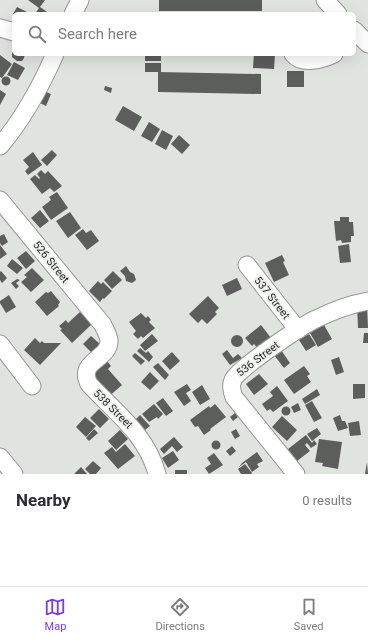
<!DOCTYPE html>
<style>
:root{--surface:#fff;--page:#f7f7f7;--text:#2b2b33;--muted:#7c7c81;--line:#e1e1e2;--accent:#7c3aed}
body{margin:0;font-family:Roboto,sans-serif;background:var(--page);color:var(--text)}
.list{margin:0;padding:0;list-style:none}
h2{display:flex;justify-content:space-between;align-items:center;height:52px;margin:0;padding:0 16px;font-size:17px}
h2 small{font-size:13px;font-weight:400;color:var(--muted)}
.icon{flex:none;width:22px;height:22px;fill:none;stroke:currentColor;stroke-width:2;stroke-linecap:round;stroke-linejoin:round}
.map{position:relative;flex:none;width:368px;height:474px;overflow:hidden}
.search{position:absolute;background:var(--surface);box-shadow:0 4px 16px #0002;left:12px;right:12px;top:12px;height:44px;display:flex;align-items:center;gap:10px;box-sizing:border-box;padding:0 14px;border-radius:6px;color:var(--muted);font-size:15px}
.sheet{height:112px;background:var(--surface)}
nav{display:flex;justify-content:space-around;align-items:center;box-sizing:border-box;height:56px;border-top:1px solid var(--line);background:var(--surface);font-size:11px;color:var(--muted)}
nav a{display:grid;justify-items:center;gap:2px}
nav .on{color:var(--accent)}
.map>svg:first-child{display:block}
</style>
<div class="map">
<svg width="368" height="474" viewBox="0 0 368 474">
<rect width="100%" height="100%" fill="#e0e4df"/>
<path fill="#5b5e5a" d="M28 0H45L40 7 50 14H35L39 8Z
M159 0H262V11H159Z
M17 7 31 14H13Z
M147 12H162V14H147Z
M14 49V54H25L24 58 22 61H17L12 57V53Z
M145 54H161V61H145Z
M254 54H275L274 69 253 68Z
M0 55 12 64 2 78 0 77Z
M14 62 25 68 18 80 7 75Z
M145 63H161V72H145Z
M287 71H304V87H287Z
M158 72 261 74V94L158 92Z
M1.5 81a4.5 4.5 0 1 1 9 0a4.5 4.5 0 1 1-9 0Z
M105 86 112 88 111 93 104 90Z
M0 90 6 94 0 105Z
M44 91 51 94 46 106 40 103Z
M123 106 142 117 134 131 115 120Z
M149 122 160 129 152 142 141 136Z
M162 130 173 136 166 150 155 144Z
M179 135 190 145 182 154 171 144Z
M52 150 57 155 47 166 41 160Z
M33 152 42 165 28 175 25 171 29 167 23 160Z
M41 170 45 174 48 171 62 186 54 192 50 188 42 194 30 179 35 175 39 179 40 178 37 174Z
M57 192 68 208 51 220 42 207 51 200 49 197Z
M40 210 49 221 40 228 31 218Z
M70 212 81 228 68 238 56 221Z
M340 217H349V222H353L354 236H351V242L342 243 341 240 336 241 334 221H340Z
M83 229 86 233 91 230 99 241 87 250 75 235Z
M4 234 8 242 2 246 0 243V236Z
M349 244 351 262 340 263 338 246Z
M0 245 7 254 0 259Z
M26 251 35 261 26 269 17 258Z
M282 255 285 261 283 262 289 275 274 282 265 263Z
M12 259 23 268 17 274 7 266Z
M126 266 130 272 134 274 136 280 132 283 126 281 125 276 120 271Z
M32 268 44 280 31 292 21 282 27 277 24 275Z
M1 271 7 278 2 283 0 280V272Z
M113 271 122 280 112 289 104 280Z
M237 278 242 289 227 296 222 285Z
M17 279 20 280 16 283 19 286 16 289 11 283Z
M98 281 101 284 103 282 112 291 104 299 103 298 100 302 89 291Z
M51 291 60 302 58 305 59 306 47 316 35 302 46 292 48 293Z
M9 295 16 307 6 313 0 303V301Z
M208 296 219 308 215 312 217 314 207 324 202 319 198 323 189 314Z
M367 304 368 328H358L357 305Z
M80 312 92 324 72 343 60 330 62 329 59 326 66 320 68 323Z
M141 313 146 318 148 316 151 320 149 322 155 328 143 338 141 336 138 339 133 334 136 331 129 322Z
M261 325 271 338 258 349 254 344 252 346 245 338Z
M324 325 332 339 318 347 310 333Z
M364 333H368V343H363Z
M152 334 158 341 145 351 140 345Z
M309 334 316 345 306 351 299 340Z
M231 341a6 6 0 1 1 12 0a6 6 0 1 1-12 0Z
M91 336 101 345 92 353 83 344Z
M35 338 40 343 42 341 44 343H61L40 365 24 350Z
M140 348 146 353 148 351 153 357 149 362 137 351Z
M227 350 233 358 238 354 242 358 230 365 222 354Z
M281 350 290 363 284 368 274 355Z
M172 352 180 361 170 370 162 361Z
M135 353 145 361 141 365 132 356Z
M339 357 344 372 336 375 331 360Z
M107 361 111 366 108 369 122 385 107 398 89 375Z
M158 363 169 375 165 380 153 367Z
M304 366 310 374 307 376 311 382 294 394 284 380Z
M150 372 159 381 150 390 141 382Z
M259 374 268 384 254 395 246 384Z
M187 384 191 390 186 393 191 401 184 406 174 392Z
M353 384H365V398L353 399Z
M202 385 210 399 200 405 192 392Z
M277 386 288 401 273 412 270 409 267 411 262 404 273 396 270 392Z
M317 389 320 395 305 404 302 399Z
M163 398 173 411 166 416 156 403Z
M312 401 322 418 314 422 305 405Z
M298 403 301 410 294 413 291 407Z
M154 404 163 414 158 419 157 417 149 422 142 414Z
M215 404 226 417 210 429 211 430 204 435 198 426 195 427 190 420 209 406 210 408Z
M281.5 411a4.5 4.5 0 1 1 9 0a4.5 4.5 0 1 1-9 0Z
M99 409 109 419 100 428 90 418Z
M235 413 238 417 233 421 230 417Z
M140 415 150 426 145 430 135 420Z
M340 415 342 421H345L348 428 338 431 333 418Z
M282 416 297 430 287 441 272 427Z
M85 417 96 426 86 437 76 427Z
M359 421 361 435 350 436 348 423Z
M317 428 321 434 312 441 307 434Z
M94 429 98 433 89 441 86 438Z
M236 429 240 436 235 439 231 432Z
M120 430 128 439 116 450 108 441Z
M306 435 312 443 314 440 317 444 311 448 307 443 305 445 310 451 297 461 288 449Z
M174 437 183 447 177 452 172 446 164 454 160 449Z
M319 439 342 442 338 469 322 466 323 463 315 462Z
M211.5 445a4.5 4.5 0 1 1 9 0a4.5 4.5 0 1 1-9 0Z
M125 444 135 456 118 469 104 453 112 447 116 452Z
M232 446 236 451 230 456 226 451Z
M173 451 179 460 168 468 162 458Z
M257 452 263 461 257 464 259 467 252 472 246 462 239 467 242 463Z
M214 453 223 465 209 474 205 468 211 464 207 458Z
M93 461 101 468 96 474H90L85 469Z
M367 462 368 474H365Z
M245 464 252 473 251 474H241L238 469Z
M81 467 87 474H74Z
M175 470H187V474H175Z"/>
<g fill="none" stroke-linecap="round" stroke-linejoin="round">
<defs>
<path id="minor" d="M325 0 338 14
M73 14 80 0
M0 28 14 32
M354 30 368 44
M293 54C302 65 322 60 334 54
M0 146C23 119 41 86 55 54
M0 200 103 325C105 330 108 334 109 340 110 360 77 360 89 384 115 412 147 435 157 474
M247 265 298 330
M0 344 32 386
M0 457 14 474
M296 474 234 397C232 392 230 386 233 380 237 369 303 325 316 319 332 311 351 304 368 301"/>
</defs>
<use href="#minor" stroke="#939792" stroke-width="19"/>
<use href="#minor" stroke="#fff" stroke-width="17"/>
</g>
<g text-anchor="middle" dominant-baseline="central" stroke-width="4" stroke-linejoin="round" paint-order="stroke">
<g font-size="11" fill="#292b29" stroke="#eef2ec">
<text transform="translate(51 262) rotate(51)">526 Street</text>
<text transform="translate(272 298) rotate(52)">537 Street</text>
<text transform="translate(258 359) rotate(-37)">536 Street</text>
<text transform="translate(113 409) rotate(45)">538 Street</text>
</g>
</g>
</svg>
<div class="search"><svg class="icon" aria-label="search" viewBox="0 0 24 24"><circle cx="10" cy="10" r="6"/><path d="M15 15l6 6"/></svg>Search here</div>
</div>
<section class="sheet">
<h2>Nearby<small>0 results</small></h2>
<ul class="list">
</ul>
</section>
<nav>
<a class="on"><svg class="icon" aria-label="map" viewBox="0 0 24 24"><path d="M3 6l6-2 6 2 6-2v14l-6 2-6-2-6 2zM9 4v14M15 6v14"/></svg>Map</a>
<a><svg class="icon" aria-label="directions" viewBox="0 0 24 24"><path d="M12 3l9 9-9 9-9-9zM9 14v-3h6M13 9l2 2-2 2"/></svg>Directions</a>
<a><svg class="icon" aria-label="saved" viewBox="0 0 24 24"><path d="M7 4h10v16l-5-4-5 4z"/></svg>Saved</a>
</nav>
